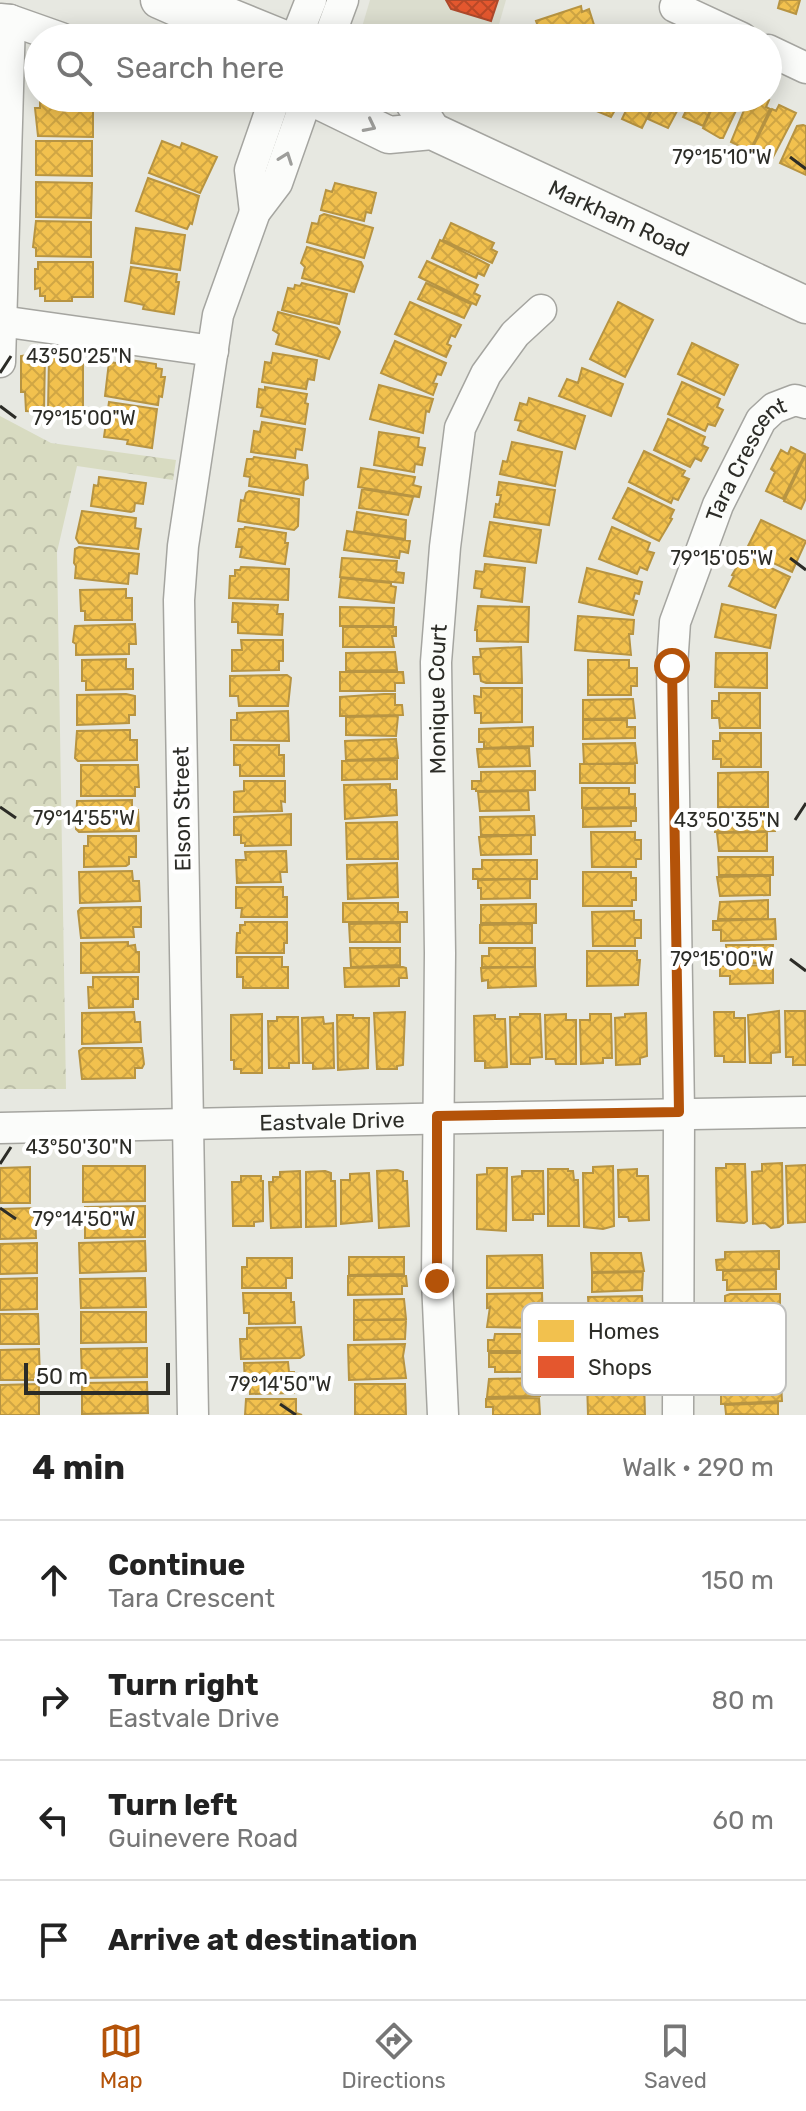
<!DOCTYPE html>
<meta charset="utf-8">
<style>
:root{--surface:#fff;--page:#f6f6f6;--text:#222;--muted:#767676;--line:#e0e0e0;--accent:#b45309}
body{margin:0;font-family:Rubik,sans-serif;background:var(--page);color:var(--text)}
.scale{position:absolute;left:24px;bottom:20px;width:146px;box-sizing:border-box;padding-left:8px;border:4px solid #2c2c27;border-top:0;font-size:22px;line-height:28px;white-space:nowrap;color:#2c2c27;-webkit-text-stroke:6px #fff;paint-order:stroke}
.stop{position:absolute;width:24px;height:24px;margin:-18px;border:6px solid #b45309;border-radius:50%;background:#fff}
.stop.end{background:#b45309;border-color:#fff;box-shadow:0 2px 8px #0008}
.list{margin:0;padding:0;list-style:none}
h2{display:flex;justify-content:space-between;align-items:center;height:104px;margin:0;padding:0 32px;font-size:34px}
h2 small{font-size:26px;font-weight:400;color:var(--muted)}
.list li{display:grid;grid-template-columns:52px 1fr auto;gap:24px;align-items:center;box-sizing:border-box;height:120px;padding:0 32px;border-top:2px solid var(--line)}
.list b{display:block;font-size:30px;white-space:nowrap}
.list p{margin:0;font-size:26px;white-space:nowrap;color:var(--muted)}
.list em{font-size:26px;font-style:normal;color:var(--muted)}
.icon{flex:none;width:44px;height:44px;fill:none;stroke:currentColor;stroke-width:2;stroke-linecap:round;stroke-linejoin:round}
.map{position:relative;flex:none;width:806px;height:1415px;overflow:hidden}
.search{position:absolute;background:var(--surface);box-shadow:0 4px 20px #0003;left:24px;right:24px;top:24px;height:88px;display:flex;align-items:center;gap:20px;box-sizing:border-box;padding:0 28px;border-radius:44px;color:var(--muted);font-size:30px}
.sheet{height:584px;background:var(--surface)}
nav{display:flex;justify-content:space-around;align-items:center;box-sizing:border-box;height:112px;border-top:2px solid var(--line);background:var(--surface);font-size:22px;color:var(--muted)}
nav a{display:grid;justify-items:center;gap:4px}
nav .on{color:var(--accent)}
.map>svg:first-child{display:block}
</style>
<div class="map">
<svg width="806" height="1415" viewBox="0 0 806 1415">
<defs>
<pattern id="park-crowns" width="20" height="18" patternUnits="userSpaceOnUse" patternTransform="scale(2)"><rect width="20" height="18" fill="#d8dbc1"/><path d="M2 6a3 3 0 1 1 6 0M12 15a3 3 0 1 1 6 0" fill="none" stroke="#babca6"/></pattern>
<pattern id="homes-cross-hatch" width="8" height="8" patternUnits="userSpaceOnUse" patternTransform="scale(2)"><rect width="8" height="8" fill="#f2c14e"/><path d="M0 0l8 8M0 8l8-8" fill="none" stroke="#d0a644"/></pattern>
<pattern id="shops-cross-hatch" width="8" height="8" patternUnits="userSpaceOnUse" patternTransform="scale(2)"><rect width="8" height="8" fill="#e4572e"/><path d="M0 0l8 8M0 8l8-8" fill="none" stroke="#b94827"/></pattern>
</defs>
<rect width="100%" height="100%" fill="#e7e8e1"/>
<path fill="#dbddce" d="M370 0H506L495 38H397L362 27Z"/>
<path fill="url(#park-crowns)" d="M0 416 51 443 176 460 173 480 77 466 57 552 66 1089H0Z"/>
<path fill="url(#homes-cross-hatch)" stroke="#b79442" stroke-width="2" d="M780 0H800L796 14 778 8Z
M581 6 582 12 589 9 595 28 557 38H542L536 21Z
M46 98 93 101V137L38 136 35 108H40V100Z
M596 98H622L611 117 594 110 592 106Z
M632 98H657L642 128 622 119Z
M657 98H684L668 128 648 119Z
M692 98H716L703 126 683 117Z
M721 98H742L723 138H720L703 128 716 100 719 102Z
M749 98 769 100 766 107 770 109 750 151 731 142Z
M779 105 796 113 771 161 751 151 772 109 776 111Z
M803 125 806 126V175L780 163 797 126Z
M36 141H92V176L36 175Z
M162 141 180 148 182 143 217 157 200 193 149 173Z
M148 178 199 196 192 224 190 223 187 229 136 211Z
M36 182 92 183 91 218 36 217Z
M335 183 376 193 371 213 366 212 364 221 321 210 326 190 332 192Z
M324 214 373 228 364 258 307 242 312 223 318 224 320 216Z
M36 221 91 222V257L36 256V248L33 247Z
M451 223 494 243 491 249 497 252 492 263 443 240Z
M136 228 185 235 180 270 131 263Z
M440 240 489 265 484 276 478 273 476 278 432 258Z
M307 247 361 262 363 266 354 292 302 278 305 267 301 263Z
M427 261 478 285 474 293 480 296 476 305 419 277Z
M38 262H93V297H72V301H45V296H40V288L35 289V269H38Z
M131 267 177 274 176 282H179L174 314 143 309 144 305 125 301Z
M302 283 347 294 339 324 282 310 288 288 294 289 295 285 300 286Z
M426 283 471 304 464 318 418 299Z
M410 302 461 325 455 337 451 335 447 344 451 346 446 357 395 334Z
M618 302 653 320 625 377 590 359Z
M278 312 337 328 340 332 329 359 276 344 279 334 273 330Z
M395 341 446 363 441 375 437 374 433 383 437 384 433 395 381 373Z
M692 343 738 365 724 395 678 374Z
M273 353 317 360 314 380 308 379 306 389 262 382 265 362 271 363Z
M33 354H45L44 412 26 411 25 392H21V356Z
M59 354 83 356V412L48 411 49 356Z
M130 360 156 364V368L162 369 161 377H165L162 397 159 396 158 405 105 396 109 362 129 365Z
M582 368 623 384 611 416 559 396 567 379 578 383Z
M682 382 720 399 717 407 723 410 715 426 708 424 705 431 668 414Z
M379 385 433 399 429 412 426 411 423 433 370 419Z
M265 387 307 394 305 403 308 404 305 424 261 416 263 408 257 407 259 389 265 390Z
M529 398 585 416 575 449 518 430 521 421 515 420 520 403 527 405Z
M109 402 157 409 152 448 127 444 128 440 104 437Z
M668 419 705 437 702 445 708 448 701 461 695 458 690 467 654 450Z
M262 422 305 429 302 450 296 449 295 458 251 452 254 431 260 432Z
M379 432 419 438 418 447 425 448 422 465 415 464 414 472 374 465Z
M512 442 562 452 555 486 500 474 503 461 507 462Z
M791 447 805 454 783 499 766 491 775 472 771 469 781 450 788 454Z
M644 451 685 471 682 476 689 479 678 500 673 498 671 503 629 482Z
M806 454V498L801 509 784 501Z
M254 457 307 465 308 478 304 481 303 495 249 486 250 477 244 476 247 459H253Z
M361 468 415 477 413 485 421 487 419 497 358 487Z
M99 477 146 483 143 504 135 503 134 511 131 512 91 506 94 485 98 486Z
M499 482 555 490 549 525 494 517 496 504 499 505 501 495H497Z
M628 488 674 510 670 518 672 519 659 541 613 518Z
M362 489 413 497 408 515 359 508Z
M249 491 299 499 298 526 294 530 238 521 241 500 244 501 246 493Z
M82 511 136 518 135 528 141 529 138 549 79 543 76 538Z
M357 512 406 520 405 539 354 531Z
M761 520 806 541 792 572 746 550Z
M490 522 541 530 536 563 484 556Z
M245 527 286 533 285 543H288L285 564 240 557 242 547H236L239 529H244Z
M612 527 650 543 647 551 654 553 647 570 640 567 637 574 599 559Z
M347 531 410 541 408 553 400 551 399 558 344 550Z
M79 547 139 554 137 574 129 573 128 584 75 578 76 566 74 563 75 549Z
M744 555 790 577 775 608 729 586 734 576 732 575Z
M342 558 397 561 396 572 404 573 403 583 340 577Z
M485 564 525 568 522 602 481 597 482 589 474 588 476 571 484 572Z
M241 567 289 569 288 600 229 598 230 576H235V570H240Z
M587 568 642 582 639 594 635 593 633 600 637 601 633 615 579 602Z
M341 578 391 583V586L396 587 394 603 339 597Z
M126 589V598H132V620H85V611H81L80 590Z
M233 603 278 605 277 614H283L282 635 238 633V622H232Z
M722 604 776 615 770 648 715 637Z
M478 606 529 607 528 642 477 641V630H475Z
M340 607 394 608 393 626H340Z
M578 616 634 620 633 634H629L631 655 575 650Z
M135 624 136 644H129V654L76 655V644L73 642 75 626Z
M343 627H396V636H392L394 647H343Z
M241 640H283V661H279V670L232 671V650H242Z
M521 647 522 683H486L481 681 480 674H474L473 657H481L480 649Z
M395 652 397 670 346 671V653Z
M716 653H767V688L715 687Z
M126 659V669H133V689L86 690V681H82V660Z
M588 660H629V668H637V686H631V695H588Z
M340 672H403L404 683H395V691H340Z
M287 675 291 678 288 706H239L238 696H230V676Z
M481 688H522V722L481 723V713H475L474 696 481 697Z
M719 693H760V728H720L719 718H712V701H719Z
M126 694 135 696V715H129V723L77 725V695Z
M384 694H395V705H402L403 715 340 716V697Z
M633 699 635 718 583 719V700Z
M288 711 289 741 231 740V720H237V713Z
M398 716 396 736 346 735V717Z
M583 720H627V727H635V738L583 739Z
M533 727V746L484 748V742H479V729Z
M125 730H130V740H137V760L78 761 75 758 77 731Z
M720 733H761V767H721V759H713V741H720Z
M396 739 398 758 346 760 345 741Z
M635 743 637 763 584 764 583 744Z
M234 745H279V755H284V776H240V765H234Z
M529 748 530 766 479 767 477 749Z
M397 760V779L342 780V761Z
M580 764H635V783H580Z
M81 765H138L139 787H135V796H81Z
M535 771V790L476 791V789H472V781H481V772Z
M768 772V807H718V773Z
M244 781H285V802L281 801 282 811 234 812V792L244 791Z
M390 784V790H396L397 815 345 819 344 785Z
M582 788H629V794H635V807L582 808Z
M528 791 529 810 480 811 478 792Z
M132 800V810H138L139 831 79 832 76 829 77 801Z
M636 808V821H631V826L583 827V809Z
M721 812H774L775 831 715 832V821H721Z
M291 814V845L245 846V843H241V835H234V817Z
M534 816 535 835H481L480 817Z
M397 822 398 859H347L346 823Z
M591 832H635V840H641V859H636V867H592Z
M767 832V851H719L717 833Z
M531 835V854L481 855 479 837Z
M88 836H136V857H129V864L126 866 84 867V846H88Z
M286 851 287 872H280L281 882 237 883 236 860H246L245 852Z
M718 857H773V875H719Z
M482 860H537V879H473V869H482Z
M397 863 398 897 348 899 347 865Z
M132 871 133 881H139L140 901 80 903 79 872Z
M583 872H631V878H636V900H632V906H583Z
M770 876V895L720 896 717 877Z
M530 879V898L481 899V888H478V880Z
M236 887H283V897H287V917H241L242 908H236Z
M768 900V919H718L720 902Z
M343 903H398V912H407V922H343Z
M536 904V923H481V905Z
M141 907V927H133L134 937 81 938 78 911 81 908Z
M634 911V920H641V938H635V946H593L592 912Z
M775 919 776 939 721 941V930H713V921Z
M245 922H287V943H284V953H236L237 933H240V925H245Z
M400 923V942H350L349 924Z
M532 924V943H480V925Z
M128 942V946L135 945 136 952H139V972L81 973V943Z
M726 945H773L772 963H720V952H726Z
M350 948H400V965L351 967Z
M489 948H535V967H482V956H489Z
M587 951H637V960H640L638 985 587 986Z
M237 957H282V967H288V988H243V977H237Z
M773 965V983L730 984V976H720V966Z
M535 967 536 986 488 988V980L482 981 481 968Z
M344 968 403 967 406 968 407 978H399V986L345 987Z
M93 977H138V999H133V1007L89 1008 88 987H93Z
M779 1011 780 1052 771 1053V1063H750L748 1015Z
M785 1011H805L806 1065H793V1057H786Z
M134 1012 135 1022H140L141 1042 82 1044V1013Z
M405 1012 403 1065 397 1066V1069H377L374 1013Z
M714 1012H734V1018H745V1062H724V1056H715Z
M646 1013 647 1056 640 1058V1064L616 1065 615 1018 625 1017V1014Z
M262 1014V1073H241V1069H234V1060H231V1015Z
M520 1014H540L542 1057 530 1058V1064H511L510 1017H520Z
M566 1014V1020H576V1064H556L555 1059H546L545 1015Z
M590 1014H611L612 1058H603V1063L581 1064 580 1020H590Z
M337 1015H353V1018H369L368 1068 338 1070Z
M495 1015V1019H505L507 1067 485 1068V1061H475L474 1016Z
M277 1017H298L299 1063H289V1068H269L268 1021H277Z
M323 1017 324 1024 333 1023 334 1068 313 1069V1063H303L302 1018Z
M83 1048H142L144 1064 142 1068H135V1078L82 1079 79 1051Z
M782 1163 783 1224 779 1227 771 1228 765 1223 753 1224 752 1172 762 1171V1164Z
M726 1164H745L747 1221 744 1223 717 1221 716 1168H726Z
M806 1165V1222L788 1223 786 1166Z
M83 1166H145V1201L83 1202Z
M613 1166 614 1226 603 1229 584 1227 583 1173H593V1167Z
M30 1167V1203H0V1168Z
M487 1168H507L506 1231 477 1229V1175L487 1174Z
M548 1169H568V1171H573L574 1180H578L579 1226H548Z
M637 1169V1176H648L649 1220 629 1221 628 1217H619L618 1170Z
M397 1170 403 1172V1181H407L409 1226 379 1228 377 1171Z
M300 1171 301 1227 271 1228 269 1182H273V1177H280V1172Z
M325 1171 331 1173V1181H335L336 1226 306 1227V1172Z
M522 1171H543L544 1214H533V1220H513L512 1177 522 1176Z
M369 1173 372 1221 341 1224V1180H350V1174Z
M241 1176H261V1181H263V1221L254 1222V1226H233L232 1182H241Z
M145 1206V1237L85 1238V1207Z
M35 1208 36 1238 0 1239V1209Z
M145 1241 146 1271 80 1273 79 1243Z
M37 1243V1273L0 1274V1244Z
M779 1251V1269L717 1270 716 1260 725 1259V1252Z
M591 1253H641L644 1271 592 1272Z
M542 1255 543 1288H487V1256Z
M349 1257H404V1274L349 1275Z
M247 1258H292V1278H286V1288H242V1267H247Z
M776 1270V1289L727 1290V1280H723V1271Z
M643 1272 642 1290 592 1292V1273Z
M348 1276H406L407 1286H402V1294L348 1295Z
M37 1278V1309L0 1310V1279Z
M145 1278 146 1307 81 1308 80 1279Z
M243 1293H291V1302H294L295 1323 249 1324V1313H244Z
M542 1293 543 1328 487 1327 490 1307 487 1308V1294Z
M730 1294H780V1313H725V1296Z
M642 1296 643 1316H589L588 1297Z
M404 1299 406 1319 354 1320V1300Z
M81 1312H146V1342L81 1343Z
M0 1314H38L39 1344H0Z
M354 1320H406L405 1339 354 1340Z
M301 1327 304 1355 300 1358 241 1359 240 1339H247V1328Z
M495 1334H541V1351H488V1340H494Z
M405 1344 403 1356 406 1378 349 1380 348 1345Z
M147 1348V1377L82 1378 81 1349Z
M39 1349 40 1380H0V1350Z
M489 1353H542V1372H495V1367H489Z
M288 1362 289 1372H294V1393L250 1394V1384H245L244 1363Z
M540 1378V1396L487 1397 489 1379Z
M644 1380 645 1415H588L587 1381Z
M147 1382 148 1413 82 1414V1383Z
M781 1382 782 1401 721 1404V1395L727 1394V1385Z
M39 1384V1415H0V1385Z
M355 1384H405L406 1415H355Z
M539 1398 540 1415H493V1407H486V1399Z
M246 1399H296V1413L302 1415H245Z
M778 1403V1415L726 1414 725 1405Z"/>
<path fill="url(#shops-cross-hatch)" stroke="#ad4a2c" stroke-width="2" d="M446 0H498L491 21 451 9Z"/>
<g fill="none" stroke-linecap="round" stroke-linejoin="round">
<defs>
<g id="minor">
<path d="M675 7 742 38"/>
<path d="M0 19 10 20 61 38"/>
<path d="M296 38 311 0"/>
<path d="M329 38 343 0"/>
<path d="M768 50 806 68"/>
<path d="M255 212 250 170 275 98"/>
<path d="M1 321 213 351"/>
<path d="M0 362 10 20"/>
<path id="s1" d="M0 1128C269 1123 537 1115 806 1112"/>
<path d="M193 1415 179 600 183 546 218 315 255 212 277 183 307 98"/>
<path id="s2" d="M443 1415 437 1281 440 953 436 662 445 547 460 428 486 374 515 334 541 310"/>
<path id="s3" d="M678 1415 679 1112 672 666 675 622 718 505 761 420 774 408 795 400 806 403"/>
</g>
<g id="major">
<path d="M159 0 184 11 228 16 282 38"/>
<path id="s4" d="M313 98 389 135 432 131 806 305"/>
<path d="M411 98 432 131"/>
</g>
</defs>
<use href="#minor" stroke="#a5a5a0" stroke-width="33"/>
<use href="#major" stroke="#a5a5a0" stroke-width="39"/>
<use href="#minor" stroke="#fbfcfa" stroke-width="30"/>
<use href="#major" stroke="#fbfcfa" stroke-width="36"/>
</g>
<defs><path id="oneway-chevron" d="M-2-3.5L2.5 0L-2 3.5" fill="none" stroke-width="1.6" stroke-linecap="round" stroke-linejoin="round" transform="scale(2)"/></defs>
<g stroke="#9e9e9b">
<use href="#oneway-chevron" transform="translate(370 126) rotate(27)"/>
<use href="#oneway-chevron" transform="translate(286 158) rotate(-70)"/>
</g>
<g fill="none" stroke-linecap="round" stroke-linejoin="round">
<path stroke="#b45309" stroke-width="10" d="M437 1281V1116L679 1112 672 666"/>
</g>
<path fill="none" stroke="#2c2c27" stroke-width="3" d="M790 157 806 169M0 373 11 356M0 406 16 418M790 558 806 570M0 807 16 818M795 820 806 803M790 959 806 971M0 1164 11 1147M0 1208 16 1219M280 1404 296 1415"/>
<g text-anchor="middle" dominant-baseline="central" stroke-width="8" stroke-linejoin="round" paint-order="stroke">
<g font-size="22" fill="#2c2c27" stroke="#fff">
<text stroke="none"><textPath href="#s4" startOffset="334">Markham Road</textPath></text>
<text stroke="none"><textPath href="#s3" startOffset="972">Tara Crescent</textPath></text>
<text stroke="none"><textPath href="#s2" startOffset="716">Monique Court</textPath></text>
<text transform="translate(182 809) rotate(-91)">Elson Street</text>
<text stroke="none"><textPath href="#s1" startOffset="332">Eastvale Drive</textPath></text>
</g>
</g>
<rect x="522" y="1303" width="264" height="92" rx="12" fill="#fff" stroke="#c0c0be" stroke-width="2"/>
<rect x="538" y="1320" width="36" height="22" fill="#f2c14e"/>
<rect x="538" y="1356" width="36" height="22" fill="#e4572e"/>
<g font-size="22" fill="#2c2c27">
<text x="588" y="1339">Homes</text>
<text x="588" y="1375">Shops</text>
</g>
<g font-size="20" text-anchor="middle" fill="#2c2c27" stroke="#fff" stroke-width="8" stroke-linejoin="round" paint-order="stroke">
<text x="722" y="164">79°15'10"W</text>
<text x="79" y="363">43°50'25"N</text>
<text x="84" y="425">79°15'00"W</text>
<text x="722" y="565">79°15'05"W</text>
<text x="84" y="825">79°14'55"W</text>
<text x="727" y="827">43°50'35"N</text>
<text x="722" y="966">79°15'00"W</text>
<text x="79" y="1154">43°50'30"N</text>
<text x="84" y="1226">79°14'50"W</text>
<text x="280" y="1391">79°14'50"W</text>
</g>
</svg>
<div class="scale">50 m</div>
<div class="stop" style="left:672px;top:666px"></div>
<div class="stop end" style="left:437px;top:1281px"></div>
<div class="search"><svg class="icon" aria-label="search" viewBox="0 0 24 24"><circle cx="10" cy="10" r="6"/><path d="M15 15l6 6"/></svg>Search here</div>
</div>
<section class="sheet">
<h2>4 min<small>Walk · 290 m</small></h2>
<ul class="list">
<li><svg class="icon" aria-label="ahead" viewBox="0 0 24 24"><path d="M12 20V5M6 11l6-6 6 6"/></svg><div><b>Continue</b><p>Tara Crescent</p></div><em>150 m</em></li>
<li><svg class="icon" aria-label="right" viewBox="0 0 24 24"><path d="M7 20v-9h11M14 6l5 5-5 5"/></svg><div><b>Turn right</b><p>Eastvale Drive</p></div><em>80 m</em></li>
<li><svg class="icon" aria-label="left" viewBox="0 0 24 24"><path d="M17 20v-9H6M10 6l-5 5 5 5"/></svg><div><b>Turn left</b><p>Guinevere Road</p></div><em>60 m</em></li>
<li><svg class="icon" aria-label="arrive" viewBox="0 0 24 24"><path d="M6 21V4h12l-3 4 3 4H6"/></svg><div><b>Arrive at destination</b></div></li>
</ul>
</section>
<nav>
<a class="on"><svg class="icon" aria-label="map" viewBox="0 0 24 24"><path d="M3 6l6-2 6 2 6-2v14l-6 2-6-2-6 2zM9 4v14M15 6v14"/></svg>Map</a>
<a><svg class="icon" aria-label="directions" viewBox="0 0 24 24"><path d="M12 3l9 9-9 9-9-9zM9 14v-3h6M13 9l2 2-2 2"/></svg>Directions</a>
<a><svg class="icon" aria-label="saved" viewBox="0 0 24 24"><path d="M7 4h10v16l-5-4-5 4z"/></svg>Saved</a>
</nav>
